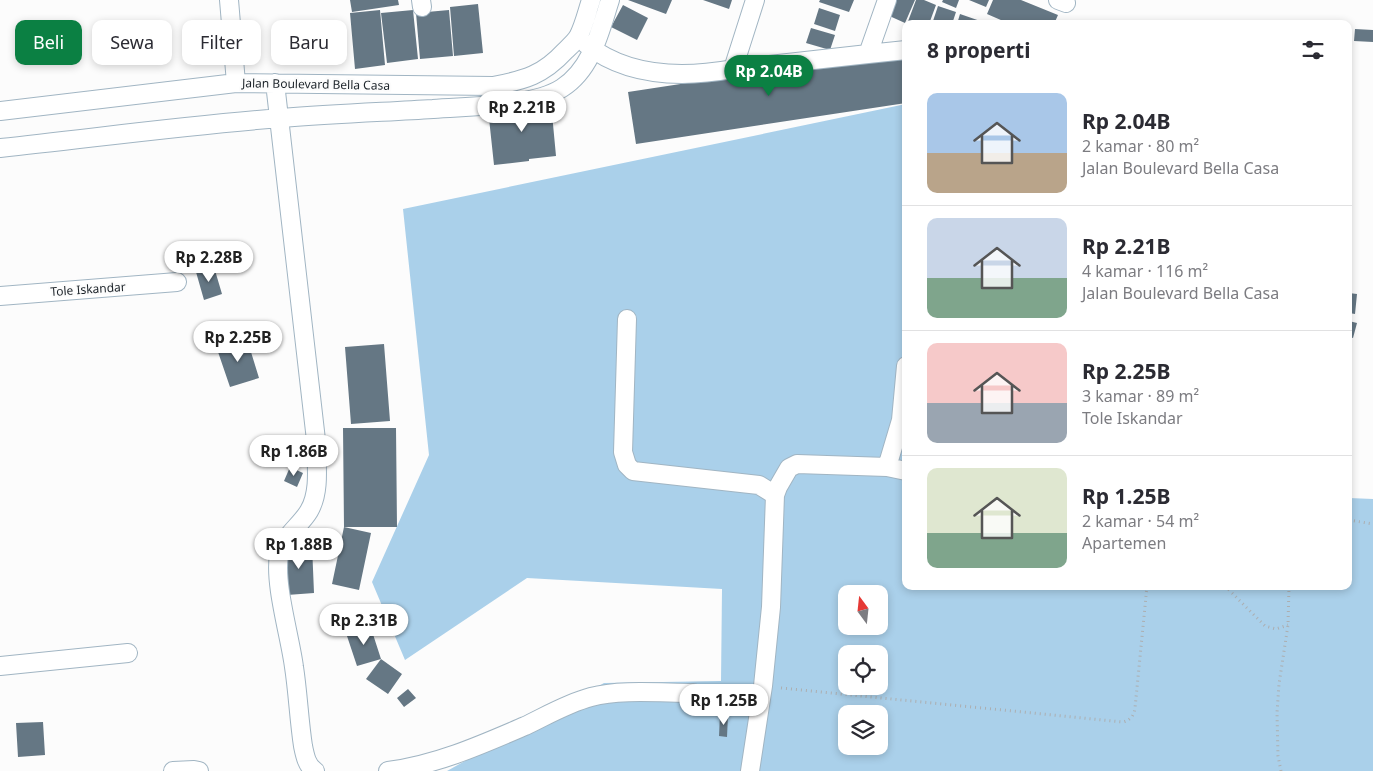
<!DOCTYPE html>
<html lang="id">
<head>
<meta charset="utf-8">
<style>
	body { margin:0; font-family:"Noto Sans",sans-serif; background:#f2f2f3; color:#2b2b33; height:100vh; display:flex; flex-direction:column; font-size:19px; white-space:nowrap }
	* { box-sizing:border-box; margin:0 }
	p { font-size:16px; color:#7c7c81 }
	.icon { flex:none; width:28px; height:28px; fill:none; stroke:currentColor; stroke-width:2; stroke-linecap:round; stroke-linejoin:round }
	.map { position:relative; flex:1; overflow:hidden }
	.side { position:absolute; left:902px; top:20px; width:450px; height:570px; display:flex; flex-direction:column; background:#fff; border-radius:10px; box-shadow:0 2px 8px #0003 }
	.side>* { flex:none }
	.banner { position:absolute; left:15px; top:20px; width:475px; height:45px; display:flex; gap:10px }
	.needle { width:32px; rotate:345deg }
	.tools { position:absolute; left:838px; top:585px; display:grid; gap:10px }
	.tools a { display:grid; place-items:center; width:50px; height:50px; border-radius:10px; background:#fff; box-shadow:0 2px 8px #0003; font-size:25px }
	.price { position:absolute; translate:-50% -42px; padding:0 11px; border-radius:18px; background:#fff; color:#222; font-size:16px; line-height:32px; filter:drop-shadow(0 1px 2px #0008) }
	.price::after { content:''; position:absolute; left:50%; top:30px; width:15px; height:11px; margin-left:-8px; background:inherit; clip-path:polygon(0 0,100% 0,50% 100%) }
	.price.on { background:#0b8043; color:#fff }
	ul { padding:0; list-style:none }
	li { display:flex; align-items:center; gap:15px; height:125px; padding:0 25px }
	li+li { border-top:1px solid #e1e1e2 }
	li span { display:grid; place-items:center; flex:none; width:140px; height:100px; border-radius:10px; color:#555 }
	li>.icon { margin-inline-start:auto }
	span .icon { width:60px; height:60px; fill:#fffc; stroke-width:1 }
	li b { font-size:21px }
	h2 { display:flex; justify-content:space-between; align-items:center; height:60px; padding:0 25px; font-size:21px }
	.chip { padding:0 18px; border-radius:10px; background:#fff; box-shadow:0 2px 8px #0003; font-size:18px; line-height:45px }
	.chip.on { background:#0b8043; color:#fff }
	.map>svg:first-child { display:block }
</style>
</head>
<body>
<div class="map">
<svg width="1373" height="771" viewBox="0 0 1373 771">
	<rect width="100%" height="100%" fill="#fcfcfc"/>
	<path fill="#aad0ea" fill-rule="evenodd" d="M906,104V586H1349V498L1373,499V771H447L604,683L721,681L722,589L527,578L405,660L372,582L429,455L403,209ZM846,594H879V626H846ZM846,654H879V686H846ZM846,714H879V746H846Z"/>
	<path fill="#657784" d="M350,0H398L399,5L352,12Z
		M628,0H672L666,14Z
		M703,0H732L729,9Z
		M820,0H854L849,12L819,2Z
		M891,0H915L905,23L885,14Z
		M916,0H924L936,5L929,24H907Z
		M943,0H959L956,8L942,2Z
		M969,0H989L986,7Z
		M993,0H1021L1058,15L1054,24H1010L987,14Z
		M478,4L483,53L454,56L450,7Z
		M623,5L648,18L637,40L611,27Z
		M938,6L956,12L952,24H932Z
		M819,8L840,15L835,31L814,24Z
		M380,10L385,65L355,69L350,13Z
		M413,10L418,59L387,63L381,13Z
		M449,10L453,56L420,59L416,13Z
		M960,14L986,23V24H957Z
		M811,28L835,35L830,50L806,43Z
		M1355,29L1373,30V42L1354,41Z
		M902,50L906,68V103L636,144L628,92Z
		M551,103L556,156L529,159V161L494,165L488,109Z
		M214,267L222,294L204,300L196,272Z
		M1349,293L1357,294L1355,314L1349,313Z
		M1349,321L1357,323L1353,338L1349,337Z
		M247,339L259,378L230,387L217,349Z
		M384,344L390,421L351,424L345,347Z
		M343,428H396L397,527H344L371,533L359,590L332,584L344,527Z
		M290,467L303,473L297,487L284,481Z
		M312,545L314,593L287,595L284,546Z
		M370,625L381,659L357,666L346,633Z
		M381,659L402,674L388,694L366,679Z
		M408,689L416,698L404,707L397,698Z
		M720,714L728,715L727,737L719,736Z
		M43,722L45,755L18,757L16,723Z"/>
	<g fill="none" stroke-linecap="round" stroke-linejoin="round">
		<g stroke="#a1b5c3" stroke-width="20">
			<path id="minor" d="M229,0L236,83
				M421,0L422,7
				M1058,0L1066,3
				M586,44C627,77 683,78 733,69L755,0
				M868,54L906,50
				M733,69L868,54L887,0
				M275,83L316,440C316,462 321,491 309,511C300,526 283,536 279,555C274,584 290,636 294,667C298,693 299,720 303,746C305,756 307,766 315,771
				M0,111L236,83L493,86C525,80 543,75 565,51C569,47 575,42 578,37C584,26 587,12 591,0
				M0,148C94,138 188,125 282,118C332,114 383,112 433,109C468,106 533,107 562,88C592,69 600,31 610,0
				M0,296L177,282
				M627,319L623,452L627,465L633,471L759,485L775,495
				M887,467L901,420L906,366
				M0,666L128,653
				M173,771L194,770L199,771
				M388,771C436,765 481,745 525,726C546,716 568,703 591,697C620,689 662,693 693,693
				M750,771L763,686L771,607L775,495L778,487L789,468L797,464L887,467L906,471"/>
		</g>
		<path stroke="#acaeb0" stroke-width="3" stroke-dasharray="1 4" stroke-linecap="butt" d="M1349,520L1373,524
			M1225,586L1265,626L1276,629L1288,625
			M781,688L1123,722C1131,720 1134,715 1135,708L1147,586
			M1281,771L1278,756L1277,713L1279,684L1288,625L1289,586"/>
		<use href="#minor" stroke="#fff" stroke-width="18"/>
	</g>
	<g text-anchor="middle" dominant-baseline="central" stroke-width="4.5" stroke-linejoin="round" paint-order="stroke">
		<g font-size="12" fill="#1b2228" stroke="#fcfcfc">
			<text transform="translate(316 84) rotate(1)">Jalan Boulevard Bella Casa</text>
			<text transform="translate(88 289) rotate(-4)">Tole Iskandar</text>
		</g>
	</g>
</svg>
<div class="tools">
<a><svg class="needle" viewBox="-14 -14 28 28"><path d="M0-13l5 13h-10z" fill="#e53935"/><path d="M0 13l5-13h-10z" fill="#7c7c81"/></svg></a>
<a><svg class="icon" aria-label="locate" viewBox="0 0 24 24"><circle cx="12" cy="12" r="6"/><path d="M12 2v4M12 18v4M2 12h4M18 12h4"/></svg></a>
<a><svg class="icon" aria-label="layers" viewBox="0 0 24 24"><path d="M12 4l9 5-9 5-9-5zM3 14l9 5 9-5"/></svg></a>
</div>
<b class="price on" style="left:769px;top:97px">Rp 2.04B</b>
<b class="price" style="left:522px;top:133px">Rp 2.21B</b>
<b class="price" style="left:209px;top:283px">Rp 2.28B</b>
<b class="price" style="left:238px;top:363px">Rp 2.25B</b>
<b class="price" style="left:294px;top:477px">Rp 1.86B</b>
<b class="price" style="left:299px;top:570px">Rp 1.88B</b>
<b class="price" style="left:364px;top:646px">Rp 2.31B</b>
<b class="price" style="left:724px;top:726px">Rp 1.25B</b>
<div class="banner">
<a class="chip on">Beli</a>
<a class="chip">Sewa</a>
<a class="chip">Filter</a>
<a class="chip">Baru</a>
</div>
<section class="side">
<h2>8 properti<svg class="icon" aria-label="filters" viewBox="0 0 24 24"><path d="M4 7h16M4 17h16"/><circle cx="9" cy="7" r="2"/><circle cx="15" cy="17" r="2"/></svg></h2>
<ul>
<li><span style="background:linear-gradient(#a9c7e8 60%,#b9a48a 0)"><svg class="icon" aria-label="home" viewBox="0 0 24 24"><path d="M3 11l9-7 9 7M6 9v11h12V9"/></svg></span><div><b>Rp 2.04B</b><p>2 kamar · 80 m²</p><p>Jalan Boulevard Bella Casa</p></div></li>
<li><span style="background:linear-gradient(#c9d6e8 60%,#7fa58c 0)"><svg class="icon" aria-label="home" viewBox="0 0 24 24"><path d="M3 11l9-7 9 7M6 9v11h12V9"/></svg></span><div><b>Rp 2.21B</b><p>4 kamar · 116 m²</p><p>Jalan Boulevard Bella Casa</p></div></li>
<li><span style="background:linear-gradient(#f6c9c9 60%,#9aa5b1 0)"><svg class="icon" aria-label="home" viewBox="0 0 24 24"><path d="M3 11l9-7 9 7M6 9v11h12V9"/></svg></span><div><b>Rp 2.25B</b><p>3 kamar · 89 m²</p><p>Tole Iskandar</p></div></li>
<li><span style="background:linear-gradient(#dfe7d0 65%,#7fa58c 0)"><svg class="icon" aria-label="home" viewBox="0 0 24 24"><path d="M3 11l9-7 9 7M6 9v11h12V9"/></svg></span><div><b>Rp 1.25B</b><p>2 kamar · 54 m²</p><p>Apartemen</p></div></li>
</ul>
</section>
</div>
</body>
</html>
